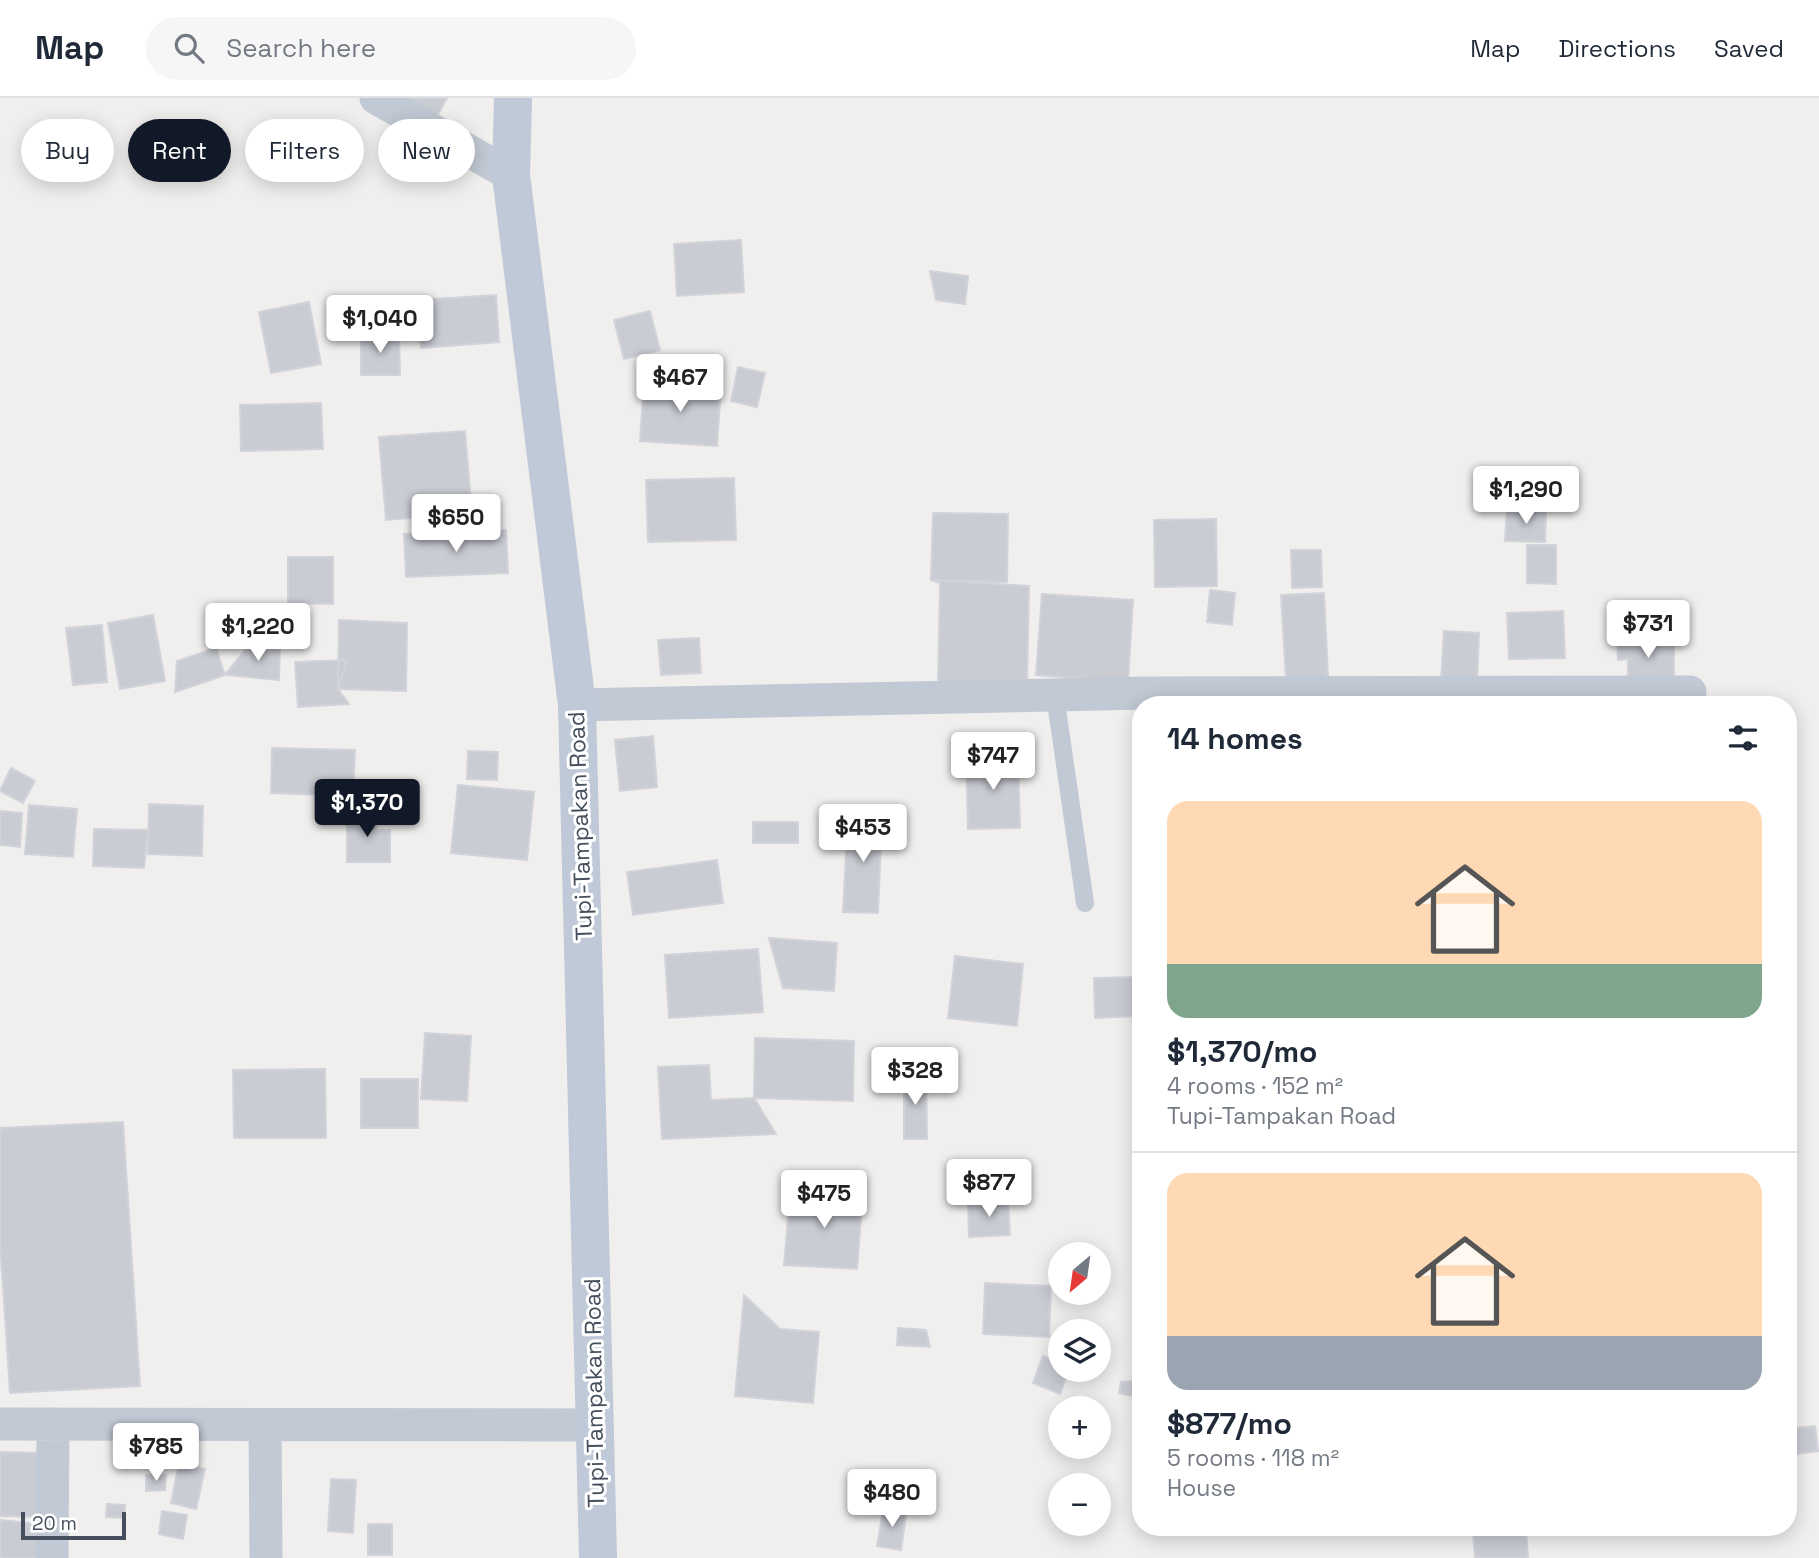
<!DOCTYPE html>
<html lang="en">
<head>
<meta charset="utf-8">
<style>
	body { margin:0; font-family:"Space Grotesk",sans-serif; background:#f6f6f7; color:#1f2937; height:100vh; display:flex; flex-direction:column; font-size:26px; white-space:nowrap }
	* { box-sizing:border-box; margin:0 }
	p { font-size:23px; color:#747a83 }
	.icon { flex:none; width:38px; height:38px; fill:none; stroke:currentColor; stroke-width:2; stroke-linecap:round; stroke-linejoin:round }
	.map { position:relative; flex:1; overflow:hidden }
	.details { position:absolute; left:1132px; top:598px; width:665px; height:840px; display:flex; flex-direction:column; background:#fff; border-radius:28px; box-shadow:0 4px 18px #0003 }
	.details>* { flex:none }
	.top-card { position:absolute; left:21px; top:21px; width:665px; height:63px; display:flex; gap:14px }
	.needle { width:46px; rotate:209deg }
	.tools { position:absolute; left:1048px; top:1144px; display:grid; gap:14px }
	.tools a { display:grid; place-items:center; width:63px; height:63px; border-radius:50%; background:#fff; box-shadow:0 4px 18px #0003; font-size:35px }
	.scale { position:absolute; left:21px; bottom:18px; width:105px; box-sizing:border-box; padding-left:7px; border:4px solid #454f5d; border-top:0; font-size:19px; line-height:24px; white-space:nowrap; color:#454f5d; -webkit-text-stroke:5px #fff; paint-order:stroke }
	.price { position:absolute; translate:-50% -60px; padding:0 16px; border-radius:7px; background:#fff; color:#222; font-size:23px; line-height:46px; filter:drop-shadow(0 2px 4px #0008) }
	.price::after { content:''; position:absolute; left:50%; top:42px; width:21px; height:16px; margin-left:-10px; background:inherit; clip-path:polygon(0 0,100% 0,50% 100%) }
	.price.selected { background:#111827; color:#fff }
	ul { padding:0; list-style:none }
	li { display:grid; align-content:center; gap:14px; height:371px; padding:0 35px }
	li+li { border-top:2px solid #e0e1e3 }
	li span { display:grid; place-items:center; height:217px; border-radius:21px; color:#555 }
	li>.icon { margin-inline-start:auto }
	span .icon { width:126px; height:126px; fill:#fffc; stroke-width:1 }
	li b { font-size:30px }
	h2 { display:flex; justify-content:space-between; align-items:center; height:84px; padding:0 35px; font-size:30px }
	.pill { padding:0 24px; border-radius:32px; background:#fff; box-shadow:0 4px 18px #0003; font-size:24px; line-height:63px }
	.pill.selected { background:#111827; color:#fff }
	header { display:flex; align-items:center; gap:42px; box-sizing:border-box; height:98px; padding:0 35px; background:#fff; border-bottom:2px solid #e0e1e3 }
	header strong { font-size:33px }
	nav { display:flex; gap:38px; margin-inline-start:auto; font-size:24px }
	.search { width:490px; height:63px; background:#f6f6f7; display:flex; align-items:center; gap:18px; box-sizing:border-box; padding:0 24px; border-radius:38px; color:#747a83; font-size:26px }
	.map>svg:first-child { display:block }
</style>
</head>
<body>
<header>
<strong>Map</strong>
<div class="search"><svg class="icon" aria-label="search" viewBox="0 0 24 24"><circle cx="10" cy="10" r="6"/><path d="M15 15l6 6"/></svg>Search here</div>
<nav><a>Map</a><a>Directions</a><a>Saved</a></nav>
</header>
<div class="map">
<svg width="1819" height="1460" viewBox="0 0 1819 1460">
	<rect width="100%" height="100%" fill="#f1eeee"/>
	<path fill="#caccd4" stroke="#d2d3da" stroke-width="2" d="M402,0H447L436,20Z
		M741,142L744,194L677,198L674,146Z
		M930,173L968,178L965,206L936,202Z
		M496,197L499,244L421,250L418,202Z
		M309,204L321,266L271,275L259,214Z
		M650,213L660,252L624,261L614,222Z
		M361,237H399L400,277H361Z
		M738,269L765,275L757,309L731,303Z
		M644,284L721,289L717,348L640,343Z
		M321,305L323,351L241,353L240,307Z
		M465,333L472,415L386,422L379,339Z
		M734,380L736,442L648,444L646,382Z
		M1507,412L1546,413L1545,444L1505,443Z
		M933,415L1008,416L1007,484L931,482Z
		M1216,421L1217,488L1155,489L1154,422Z
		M506,432L508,475L406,479L404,436Z
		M1527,447H1556V486L1527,485Z
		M1291,452H1321L1322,489L1292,490Z
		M288,459H333V506L288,505Z
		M931,482L1029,488L1027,589L938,587L940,485Z
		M1210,492L1235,495L1232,527L1207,524Z
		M1324,495L1328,579L1286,581L1281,497Z
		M1042,496L1133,502L1128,584L1036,577Z
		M1563,513L1565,560L1509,561L1507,515Z
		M153,517L165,583L120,591L108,525Z
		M339,522L407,525L406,593L338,591Z
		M102,527L107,584L73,587L66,530Z
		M1444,533L1479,535L1477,585L1441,583Z
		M1617,536H1674V591H1628V561L1618,562Z
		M699,540L701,575L661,577L658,542Z
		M249,547L280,548L279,582L225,577Z
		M216,550L225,577L175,594L177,563Z
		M347,562L338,591L349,606L298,609L295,564Z
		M653,638L657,689L620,693L615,642Z
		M272,650L355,652L353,698L271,695Z
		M468,653L498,654L497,682L467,681Z
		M1018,656L1020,730L968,731L966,657Z
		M11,670L35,683L23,705L0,693Z
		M458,687L534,694L527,762L451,755Z
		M149,706L203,708L202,758L148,756Z
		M29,707L77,711L73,759L25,756Z
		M0,713L22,715L20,749L0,747Z
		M347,714L377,715L376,732H390V764H347Z
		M848,716L882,717L878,815L843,814Z
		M753,724H798V745H753Z
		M94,731L148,732L144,770L93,768Z
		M717,762L723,805L633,817L627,774Z
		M769,840L837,845L834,893L783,890Z
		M758,851L763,914L669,920L665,857Z
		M955,858L1023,866L1017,928L948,920Z
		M1141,879V918L1095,920L1094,880Z
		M425,935L471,938L467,1003L421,1001Z
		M755,940L854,943L853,1003L754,1000Z
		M709,967L711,1002L754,1000L776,1036L662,1041L658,969Z
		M325,971L326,1040H234L233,972Z
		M904,977H926L927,1041H904Z
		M361,981H418V1030H361Z
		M123,1024L140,1288L10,1295L0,1145V1030Z
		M863,1094L857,1171L784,1167L790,1097Z
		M1008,1104L1010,1137L969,1139L968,1105Z
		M985,1185L1051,1188L1049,1239L983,1236Z
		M744,1197L780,1231L819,1234L813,1305L735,1298Z
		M898,1230L926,1232L930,1249L897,1247Z
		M1043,1258L1060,1265V1272H1069L1060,1296L1033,1285Z
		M1141,1282V1300L1119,1295L1121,1284Z
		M1815,1328L1818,1353L1788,1357V1331Z
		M0,1354L44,1355L42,1419L0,1418Z
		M179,1365L205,1371L196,1411L171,1405Z
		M146,1377H166L165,1392L146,1393Z
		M331,1381L356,1382L353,1435L328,1433Z
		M107,1406L125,1407L124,1420L106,1419Z
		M907,1410L901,1452L877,1448L883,1413Z
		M162,1413L187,1417L183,1441L159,1436Z
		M0,1422L41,1426L38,1460H0Z
		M368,1426H392V1457H368Z
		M1526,1432L1528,1460H1475L1473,1434Z"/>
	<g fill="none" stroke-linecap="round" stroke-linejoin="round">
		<path stroke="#c1c9d4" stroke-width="18" d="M1055,597L1085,805"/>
		<path stroke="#c1c9d4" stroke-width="33" d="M376,0L511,77
			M577,607L1149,595L1690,594
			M0,1326L595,1327
			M265,1327L266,1460
			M52,1460L53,1326"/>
		<path stroke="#bfc9d8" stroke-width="38" d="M513,0L511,77L577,607L598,1460"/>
	</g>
	<g text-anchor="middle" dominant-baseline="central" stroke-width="6" stroke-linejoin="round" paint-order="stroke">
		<g font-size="23" fill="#454f5d" stroke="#fff">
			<text transform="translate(580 728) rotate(-92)">Tupi-Tampakan Road</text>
			<text transform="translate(594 1295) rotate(-91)">Tupi-Tampakan Road</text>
		</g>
	</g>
</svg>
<div class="tools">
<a><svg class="needle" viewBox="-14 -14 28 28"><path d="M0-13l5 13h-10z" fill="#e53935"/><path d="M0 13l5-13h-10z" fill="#747a83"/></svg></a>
<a><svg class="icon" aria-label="layers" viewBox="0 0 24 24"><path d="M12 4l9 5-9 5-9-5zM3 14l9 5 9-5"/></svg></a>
<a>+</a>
<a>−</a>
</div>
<div class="scale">20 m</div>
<b class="price" style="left:380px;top:257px">$1,040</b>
<b class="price" style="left:680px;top:316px">$467</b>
<b class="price" style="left:1526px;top:428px">$1,290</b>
<b class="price" style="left:456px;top:456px">$650</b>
<b class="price" style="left:1648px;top:562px">$731</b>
<b class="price" style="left:258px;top:565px">$1,220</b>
<b class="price" style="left:993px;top:694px">$747</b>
<b class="price selected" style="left:367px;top:741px">$1,370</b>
<b class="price" style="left:863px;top:766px">$453</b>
<b class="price" style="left:915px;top:1009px">$328</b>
<b class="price" style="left:989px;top:1121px">$877</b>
<b class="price" style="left:824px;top:1132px">$475</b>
<b class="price" style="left:156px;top:1385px">$785</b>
<b class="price" style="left:892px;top:1431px">$480</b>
<div class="top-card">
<a class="pill">Buy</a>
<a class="pill selected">Rent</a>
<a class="pill">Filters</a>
<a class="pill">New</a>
</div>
<section class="details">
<h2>14 homes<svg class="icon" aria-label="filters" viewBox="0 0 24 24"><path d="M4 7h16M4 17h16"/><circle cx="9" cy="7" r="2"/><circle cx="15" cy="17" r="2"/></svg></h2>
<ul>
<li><span style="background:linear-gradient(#ffd9b3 75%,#7fa58c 0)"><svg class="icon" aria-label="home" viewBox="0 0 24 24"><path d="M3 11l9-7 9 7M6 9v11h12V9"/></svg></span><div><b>$1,370/mo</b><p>4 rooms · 152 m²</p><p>Tupi-Tampakan Road</p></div></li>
<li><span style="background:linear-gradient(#ffd9b3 75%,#9aa5b1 0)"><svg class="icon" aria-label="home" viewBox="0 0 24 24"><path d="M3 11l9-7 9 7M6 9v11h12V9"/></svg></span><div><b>$877/mo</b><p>5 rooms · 118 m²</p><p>House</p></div></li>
</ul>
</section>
</div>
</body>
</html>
